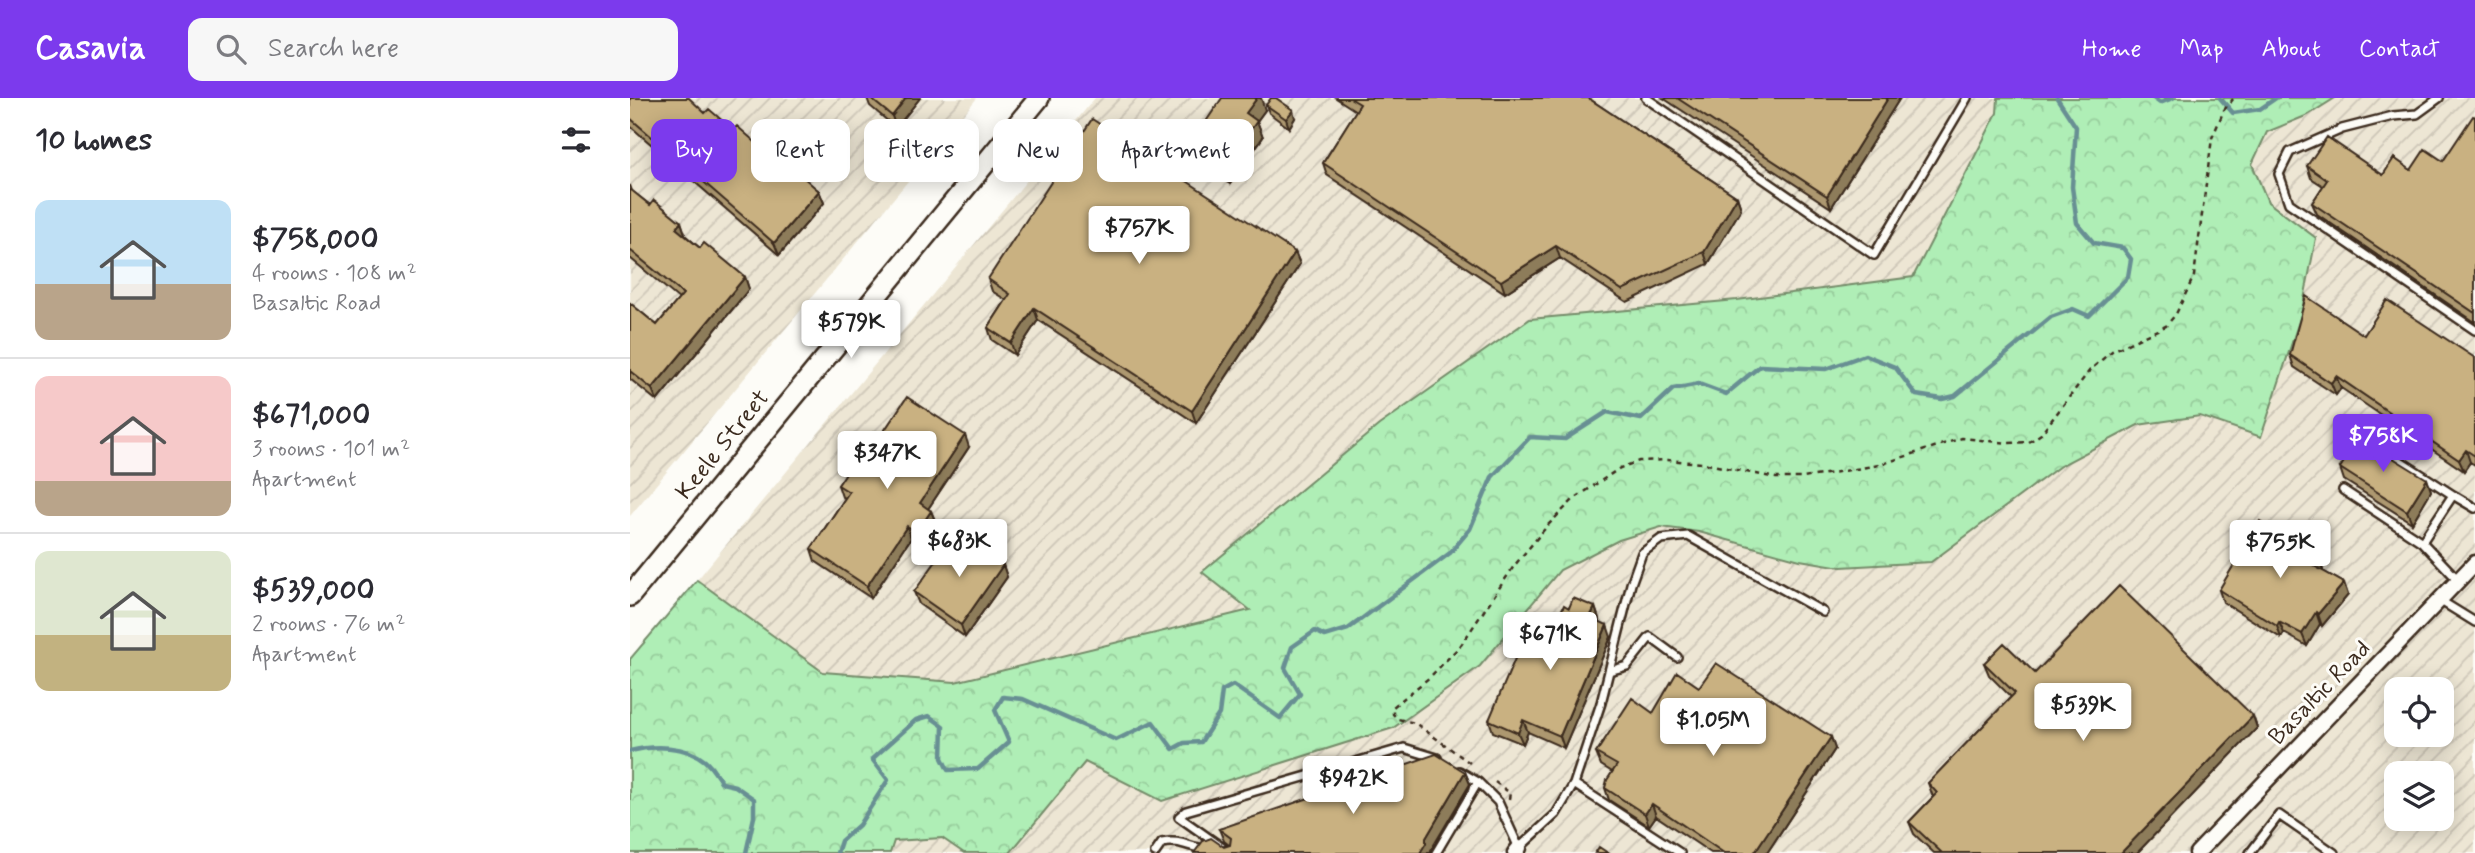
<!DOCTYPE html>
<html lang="en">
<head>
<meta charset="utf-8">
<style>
	body { margin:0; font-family:Mynerve,sans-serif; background:#f7f7f7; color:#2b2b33; height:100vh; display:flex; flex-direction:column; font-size:26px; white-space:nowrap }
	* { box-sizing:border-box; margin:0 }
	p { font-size:23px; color:#7c7c81 }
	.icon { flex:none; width:38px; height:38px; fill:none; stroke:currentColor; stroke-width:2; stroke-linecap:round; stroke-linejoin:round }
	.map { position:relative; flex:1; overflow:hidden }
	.drawer { display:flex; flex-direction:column; background:#fff; width:630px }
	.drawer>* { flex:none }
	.banner { position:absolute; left:21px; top:21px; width:665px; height:63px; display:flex; gap:14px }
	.controls { position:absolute; left:1754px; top:579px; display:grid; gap:14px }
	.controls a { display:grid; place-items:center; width:70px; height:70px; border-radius:14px; background:#fff; box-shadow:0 4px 18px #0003; font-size:35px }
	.price { position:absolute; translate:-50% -60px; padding:0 16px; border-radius:7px; background:#fff; color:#222; font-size:23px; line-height:46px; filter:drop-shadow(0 2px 4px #0008) }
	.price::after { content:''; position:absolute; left:50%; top:42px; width:21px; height:16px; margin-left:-10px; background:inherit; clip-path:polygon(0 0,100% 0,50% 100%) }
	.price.active { background:#7c3aed; color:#fff }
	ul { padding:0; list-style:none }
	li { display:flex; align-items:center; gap:21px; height:175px; padding:0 35px }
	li+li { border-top:2px solid #e1e1e2 }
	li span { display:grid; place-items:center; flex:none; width:196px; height:140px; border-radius:14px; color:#555 }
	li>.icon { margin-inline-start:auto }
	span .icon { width:84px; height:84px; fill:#fffc; stroke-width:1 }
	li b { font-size:30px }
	h2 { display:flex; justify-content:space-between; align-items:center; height:84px; padding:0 35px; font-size:30px }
	.pill { padding:0 24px; border-radius:14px; background:#fff; box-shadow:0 4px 18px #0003; font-size:24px; line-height:63px }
	.pill.active { background:#7c3aed; color:#fff }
	header { display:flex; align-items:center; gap:42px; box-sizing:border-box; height:98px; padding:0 35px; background:#7c3aed; color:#fff }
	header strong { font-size:33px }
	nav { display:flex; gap:38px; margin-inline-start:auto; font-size:24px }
	.search { width:490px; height:63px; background:#f7f7f7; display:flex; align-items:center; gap:18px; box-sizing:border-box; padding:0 24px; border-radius:14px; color:#7c7c81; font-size:26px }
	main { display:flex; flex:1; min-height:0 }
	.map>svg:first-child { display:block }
</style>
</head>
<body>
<header>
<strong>Casavia</strong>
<div class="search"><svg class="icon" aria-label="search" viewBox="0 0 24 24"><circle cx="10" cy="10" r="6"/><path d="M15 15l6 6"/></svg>Search here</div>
<nav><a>Home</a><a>Map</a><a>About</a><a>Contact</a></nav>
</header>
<main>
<section class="drawer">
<h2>10 homes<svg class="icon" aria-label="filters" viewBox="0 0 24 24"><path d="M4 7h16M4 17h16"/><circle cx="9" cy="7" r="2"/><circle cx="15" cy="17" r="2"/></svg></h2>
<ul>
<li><span style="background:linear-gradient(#bfe0f5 60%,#b9a48a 0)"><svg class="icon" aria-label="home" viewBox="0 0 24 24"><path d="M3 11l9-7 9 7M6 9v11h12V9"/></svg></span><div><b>$758,000</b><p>4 rooms · 108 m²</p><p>Basaltic Road</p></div></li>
<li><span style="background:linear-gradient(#f6c9c9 75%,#b9a48a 0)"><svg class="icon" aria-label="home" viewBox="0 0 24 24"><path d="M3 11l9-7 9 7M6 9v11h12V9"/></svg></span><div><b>$671,000</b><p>3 rooms · 101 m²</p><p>Apartment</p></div></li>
<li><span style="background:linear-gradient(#dfe7d0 60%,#c2b280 0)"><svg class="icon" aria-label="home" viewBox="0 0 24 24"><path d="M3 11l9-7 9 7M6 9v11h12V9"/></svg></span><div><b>$539,000</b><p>2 rooms · 76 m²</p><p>Apartment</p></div></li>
</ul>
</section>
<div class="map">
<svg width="1845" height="755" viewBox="0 0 1845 755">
	<defs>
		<pattern id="industrial-furrows" width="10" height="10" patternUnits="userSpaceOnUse" patternTransform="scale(1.75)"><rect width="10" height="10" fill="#ede6d4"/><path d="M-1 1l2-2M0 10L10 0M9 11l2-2" fill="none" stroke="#ccc5b6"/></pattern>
		<pattern id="forest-crowns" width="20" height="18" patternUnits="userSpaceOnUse" patternTransform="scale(1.75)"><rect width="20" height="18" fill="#afeeb6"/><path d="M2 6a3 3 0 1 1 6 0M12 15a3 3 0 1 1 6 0" fill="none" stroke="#97cc9c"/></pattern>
	</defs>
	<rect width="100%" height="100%" fill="#fdfcf7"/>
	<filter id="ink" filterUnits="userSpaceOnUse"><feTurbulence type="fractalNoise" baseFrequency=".0143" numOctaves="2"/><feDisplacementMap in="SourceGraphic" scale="14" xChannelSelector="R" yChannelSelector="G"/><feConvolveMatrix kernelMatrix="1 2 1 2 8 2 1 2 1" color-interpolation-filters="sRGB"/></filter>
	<g filter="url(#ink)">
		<path fill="url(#industrial-furrows)" fill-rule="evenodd" d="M0,0H347L0,418Z
			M465,0H1368L1367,15L1283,179L1107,202L900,221L749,327L572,474L621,512L325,584L193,574L67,482Z
			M1705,0H1845V755H380L455,664L532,703L850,568L930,472L989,442L1031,429L1301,464L1430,368L1508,327L1570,318L1631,339L1686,140L1638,104L1622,66L1637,34L1678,17ZM1766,592H1811V637H1766ZM1766,676H1811V721H1766Z
			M312,740L334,755H260L264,743Z"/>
		<path fill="url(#forest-crowns)" stroke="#758c6a" stroke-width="2" d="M1368,0H1705L1678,17L1637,34L1622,66L1638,104L1686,140L1671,217L1631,339L1570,318L1508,327L1430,368L1301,464L1211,469L1170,462L1069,434L1031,429L989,442L930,472L850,568L763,630L532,703L455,664L380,755H334L312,740L264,743L260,755H0V561L67,482L193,574L325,584L620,512L572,474L749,327L900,221L1107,202L1283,179L1367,15Z"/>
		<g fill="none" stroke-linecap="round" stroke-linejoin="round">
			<path stroke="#678f93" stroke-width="4.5" d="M1523,0L1530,5L1543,0
				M1590,0L1603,15L1630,11L1646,0
				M0,653C23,647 56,647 75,663C82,669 87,678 92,685L105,688L124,701V719L116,755
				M207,755L211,743L229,727L258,682L242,661L286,622L299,618L313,628L312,660L318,672L348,671L379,644L365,612L373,599L393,601L486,642L523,624L543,651L554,645L571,644L589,616L592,593L603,587L650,620L670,596L655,570L662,549L685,533L695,538L718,531L820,455L840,431L862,379L900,339L935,341L977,314L1011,321L1043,291L1069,286L1096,296L1130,268L1196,271L1235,257L1265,269L1286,297L1312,301L1325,298L1421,219L1443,211L1459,218L1498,179L1501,161L1493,150L1464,145L1447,125L1442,89L1446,29L1427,0"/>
			<g stroke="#3b2a1e" stroke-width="12">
				<path id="service" d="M1016,0L1244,157L1337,0
					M1809,0L1787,16L1763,18L1712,31L1660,54L1649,76L1659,105L1845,232
					M1721,331L1823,397
					M1713,392L1792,444
					M1829,483L1792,444L1823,397L1845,410
					M1811,503L1845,524
					M979,573L997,568L1020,539L1047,559
					M848,684L868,704L889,750L926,716L944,686L1050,755
					M944,686L971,605L1001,486L1012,455L1031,441L1058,438L1193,514
					M525,755L532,745C552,741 558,750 577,751
					M600,755L549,719L556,713L774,650L807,660
					M806,755L848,684L829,673
					M1620,755L1649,717L1704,755"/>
			</g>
			<g stroke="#3b2a1e" stroke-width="19">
				<path id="minor" d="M885,755L889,750
					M1567,755L1845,465"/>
			</g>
			<g stroke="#3b2a1e" stroke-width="24">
				<path id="secondary" d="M0,498L409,0"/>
			</g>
			<path stroke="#3b2a1e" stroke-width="2.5" stroke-dasharray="5 5" stroke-linecap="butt" d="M840,665L785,625L768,621L763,616V609L800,579L831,547L884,468L918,427L944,401L990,370L1009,363L1037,362L1072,365L1146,380H1173L1249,367L1332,340L1378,345L1399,344L1411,336L1460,272L1482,253L1536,228L1546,216L1564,178L1582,40L1594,12L1604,0
				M865,684L880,695L879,701"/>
			<use href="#service" stroke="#fdfcf7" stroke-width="7"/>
			<use href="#minor" stroke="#fdfcf7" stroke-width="14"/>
			<use href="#secondary" stroke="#fdfcf7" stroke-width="19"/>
		</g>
		<path fill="#ad986f" stroke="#3b2a1e" stroke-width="2" d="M0,0L75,15L133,51L189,93L194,105L149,157L0,28Z
			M237,0H290L266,30L240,8Z
			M706,0H958L1107,99L1111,111L1078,166L997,204L930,160L875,195L697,77L693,65L726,13Z
			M1033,0H1270L1201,110Z
			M636,7L665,20L659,30L639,15Z
			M635,12L627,23L633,39L600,86L565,62L560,47Z
			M1845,19V224L1687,116L1682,105L1693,88L1681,80L1677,68L1753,77L1781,72L1813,63Z
			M0,87L2,93L20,107L51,124L55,136V137L70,150L115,179L119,191L27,303L0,281V205L27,227L49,201L0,160Z
			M665,154L670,166L566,325L408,222L385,257L362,242L358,230L376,202L362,193L358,181Z
			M1734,237L1845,260V367L1840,364L1834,373L1711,290L1706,297L1664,269L1660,257Z
			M248,342L339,349L298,411L301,413L306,425L291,446L281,440L241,500L185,463L181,451L215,400L212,399L208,387Z
			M1710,370L1797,381L1801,393L1782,425L1714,382Z
			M373,467L377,479L335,539L289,506L284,494Z
			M1693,472V473L1714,485L1718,497L1692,528L1690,526L1677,548L1654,535L1651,540L1593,504L1589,492Z
			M965,509L969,521L968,523L981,539L934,650L898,634L893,646L863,634L859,622L919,541L939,510Z
			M1354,565L1623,618L1627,630L1507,755H1304L1284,736L1279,724L1303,699L1298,685L1381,599L1359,577Z
			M1069,589L1201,639L1205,651L1137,755H1081L1026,718L1019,728L979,702L975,690L982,674L971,667L966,655L1023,615Z
			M835,674L840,686L801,752V755H564L599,747L594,743L589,731Z"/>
		<path fill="#8d7c5a" stroke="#3b2a1e" stroke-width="2" d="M276,0H290L266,30L262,18Z
			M627,0H631L635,12L627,23L633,39L600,86L594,71L616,15Z
			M1258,0H1270L1201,110L1197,98Z
			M663,12L665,20L659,30L656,21Z
			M189,93L194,105L149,157L144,145Z
			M1107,99L1111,111L1078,166L1074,154Z
			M51,124L55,136L50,142L46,130Z
			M926,148L930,160L875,195L871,183Z
			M665,154L670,166L566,325L562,313Z
			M115,179L119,191L27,303L22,291Z
			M404,210L408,222L385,257L381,245Z
			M1706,278L1711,290L1706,297L1701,285Z
			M335,337L339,349L294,417L290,405Z
			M1836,352L1840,364L1834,373L1829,362Z
			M1797,381L1801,393L1782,425L1777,413Z
			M301,413L306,425L291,446L287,434Z
			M277,428L281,440L241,500L237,488Z
			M1689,460L1693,472L1689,480L1684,468Z
			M373,467L377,479L335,539L331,527Z
			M1714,485L1718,497L1692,528L1688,516Z
			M965,509L969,521L965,531L960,519Z
			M1686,514L1690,526L1677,548L1672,536Z
			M1649,524L1654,535L1651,540L1647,528Z
			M977,527L981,539L934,650L930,638Z
			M1623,618L1627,630L1507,755H1491Z
			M893,622L898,634L893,646L888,635Z
			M1201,639L1205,651L1137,755H1124Z
			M835,674L840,686L801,752V755H790L796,740Z
			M1022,706L1026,718L1019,728L1015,716Z"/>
		<path fill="#c9b181" stroke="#3b2a1e" stroke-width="2" d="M0,0H59L75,15L79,11L103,32L107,28L133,51L137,47L189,93L144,145L0,20Z
			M240,0H276L262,18Z
			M592,0H627L616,15L627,23L594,71L560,47Z
			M641,0H646L663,12L656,21L636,7Z
			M720,0H958L1107,99L1074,154L992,192L926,148L871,183L693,65L730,6Z
			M1047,0H1258L1197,98Z
			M1843,18L1845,19V215L1682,105L1697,82L1677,68L1697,39L1753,77L1764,60L1781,72L1795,51L1813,63Z
			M462,21L665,154L562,313L404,210L381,245L358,230L380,196L358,181Z
			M0,91L20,107L24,102L51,124L46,130L70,150L74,145L115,179L22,291L0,273V205L27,227L53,196L0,152Z
			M1676,198L1734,237L1757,202L1845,260V358L1836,352L1829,362L1706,278L1701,285L1660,257Z
			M277,299L335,337L290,405L301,413L287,434L277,428L237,488L181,451L219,394L208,387L241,337L248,342Z
			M1729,339L1797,381L1777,413L1710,370Z
			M1630,423L1689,460L1684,468L1714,485L1688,516L1686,514L1672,536L1649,524L1647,528L1589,492Z
			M327,434L373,467L331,527L284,494Z
			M1489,488L1623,618L1491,755H1312L1279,724L1307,695L1298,685L1385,595L1354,565L1374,545L1405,575Z
			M943,500L965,509L960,519L977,527L930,638L893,622L888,635L859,622L897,532L919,541L934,507L939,510Z
			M1086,565L1201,639L1124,755H1094L1022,706L1015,716L975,690L977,682L987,667L966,655L1002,600L1023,615L1047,574L1069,589Z
			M806,656L835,674L796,740V745L790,755H564L573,743L581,740L594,749L600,747L601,740L589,731Z
			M969,749L978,755H965Z"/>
	</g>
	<g text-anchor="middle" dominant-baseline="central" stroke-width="6" stroke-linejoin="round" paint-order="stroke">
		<g font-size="24" fill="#3b2a1e" stroke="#fdfcf7">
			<text transform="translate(93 347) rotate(-51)">Keele Street</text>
			<text transform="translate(1690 595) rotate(-46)">Basaltic Road</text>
		</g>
	</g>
</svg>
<div class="controls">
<a><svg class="icon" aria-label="locate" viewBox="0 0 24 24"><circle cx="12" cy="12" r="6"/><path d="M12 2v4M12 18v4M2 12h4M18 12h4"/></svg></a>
<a><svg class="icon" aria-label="layers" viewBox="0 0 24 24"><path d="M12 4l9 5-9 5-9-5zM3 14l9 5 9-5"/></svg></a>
</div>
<b class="price" style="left:509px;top:168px">$757K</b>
<b class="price" style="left:221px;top:262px">$579K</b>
<b class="price active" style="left:1753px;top:376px">$758K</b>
<b class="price" style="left:257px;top:393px">$347K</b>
<b class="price" style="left:329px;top:481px">$683K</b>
<b class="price" style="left:1650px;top:482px">$755K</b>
<b class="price" style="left:920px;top:574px">$671K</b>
<b class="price" style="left:1453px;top:645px">$539K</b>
<b class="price" style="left:1083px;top:660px">$1.05M</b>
<b class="price" style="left:723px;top:718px">$942K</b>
<div class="banner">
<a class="pill active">Buy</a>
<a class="pill">Rent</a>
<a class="pill">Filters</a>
<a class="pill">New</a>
<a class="pill">Apartment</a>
</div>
</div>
</main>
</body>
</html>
